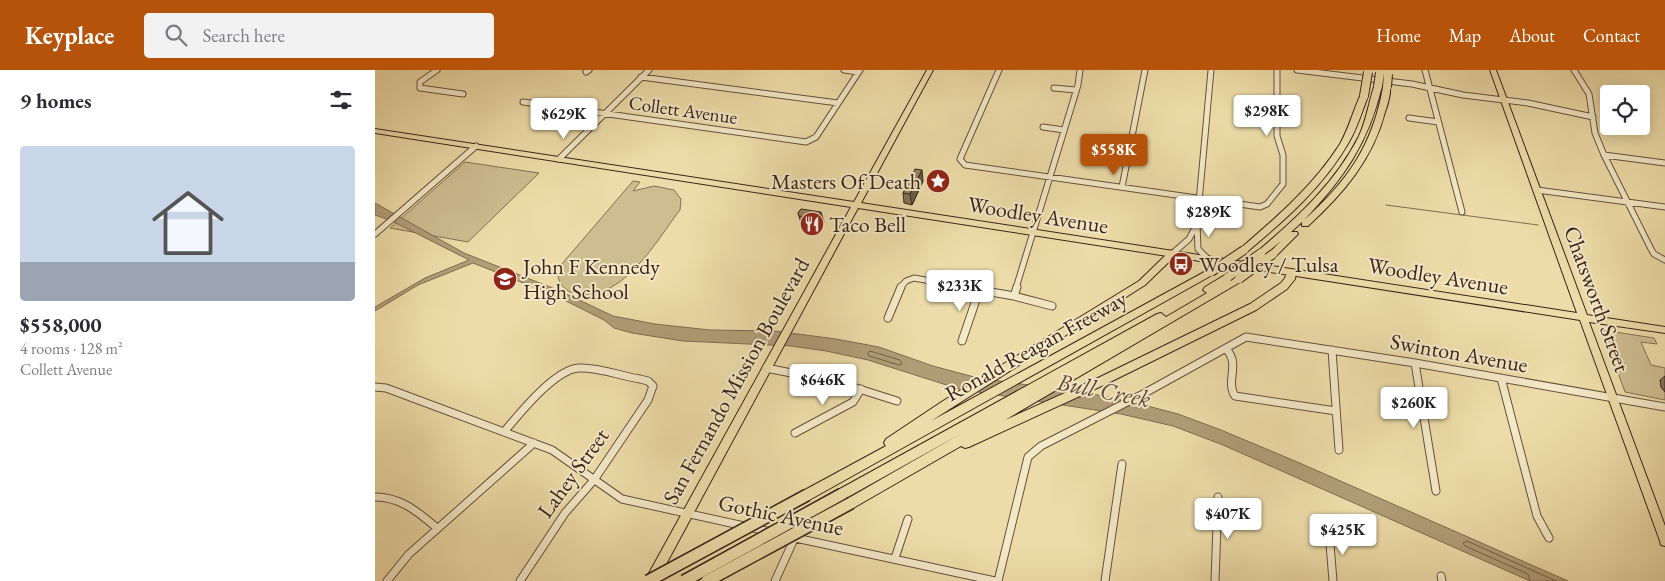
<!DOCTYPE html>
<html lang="en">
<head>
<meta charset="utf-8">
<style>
	body { margin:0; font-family:"EB Garamond",serif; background:#f2f2f3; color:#2b2b33; height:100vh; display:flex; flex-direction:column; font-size:19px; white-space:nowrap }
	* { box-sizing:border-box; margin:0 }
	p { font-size:16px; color:#7c7c81 }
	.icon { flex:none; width:28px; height:28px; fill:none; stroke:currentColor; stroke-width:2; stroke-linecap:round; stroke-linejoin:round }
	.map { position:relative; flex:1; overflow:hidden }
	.details { display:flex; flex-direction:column; background:#fff; width:375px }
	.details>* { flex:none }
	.tools { position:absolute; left:1225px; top:15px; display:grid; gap:10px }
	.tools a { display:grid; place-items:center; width:50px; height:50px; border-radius:5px; background:#fff; box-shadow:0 2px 12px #0003; font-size:25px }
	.price { position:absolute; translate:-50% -42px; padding:0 11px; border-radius:5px; background:#fff; color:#222; font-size:16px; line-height:32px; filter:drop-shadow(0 1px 2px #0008) }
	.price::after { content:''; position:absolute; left:50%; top:30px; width:15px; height:11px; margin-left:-8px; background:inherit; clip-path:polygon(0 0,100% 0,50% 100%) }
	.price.selected { background:#b45309; color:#fff }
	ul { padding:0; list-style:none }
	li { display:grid; align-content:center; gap:10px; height:265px; padding:0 20px }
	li+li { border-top:1px solid #e1e1e2 }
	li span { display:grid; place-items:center; height:155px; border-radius:5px; color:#555 }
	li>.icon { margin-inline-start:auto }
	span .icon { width:90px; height:90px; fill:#fffc; stroke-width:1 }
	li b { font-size:21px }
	h2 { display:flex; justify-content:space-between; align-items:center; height:60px; padding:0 20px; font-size:21px }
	header { display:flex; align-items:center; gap:30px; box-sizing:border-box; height:70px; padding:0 25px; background:#b45309; color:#fff }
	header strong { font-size:24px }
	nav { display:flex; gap:28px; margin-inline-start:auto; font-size:18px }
	.search { width:350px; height:45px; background:#f2f2f3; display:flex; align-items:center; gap:12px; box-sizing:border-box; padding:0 18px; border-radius:5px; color:#7c7c81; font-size:19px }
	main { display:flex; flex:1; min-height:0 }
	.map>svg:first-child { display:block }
</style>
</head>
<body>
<header>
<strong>Keyplace</strong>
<div class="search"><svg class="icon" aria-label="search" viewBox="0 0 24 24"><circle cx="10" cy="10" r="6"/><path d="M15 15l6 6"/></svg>Search here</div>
<nav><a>Home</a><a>Map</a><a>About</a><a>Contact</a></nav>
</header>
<main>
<section class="details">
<h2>9 homes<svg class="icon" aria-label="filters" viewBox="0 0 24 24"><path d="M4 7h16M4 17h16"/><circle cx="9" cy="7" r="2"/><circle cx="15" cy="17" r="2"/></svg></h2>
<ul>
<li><span style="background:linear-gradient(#c9d6e8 75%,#9aa5b1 0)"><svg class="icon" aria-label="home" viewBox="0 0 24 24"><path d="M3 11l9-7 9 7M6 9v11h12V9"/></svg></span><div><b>$558,000</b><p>4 rooms · 128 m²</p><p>Collett Avenue</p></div></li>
</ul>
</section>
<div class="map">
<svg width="1290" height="511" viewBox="0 0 1290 511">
	<rect width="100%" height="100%" fill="#eddca9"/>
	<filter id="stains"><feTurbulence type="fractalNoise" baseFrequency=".004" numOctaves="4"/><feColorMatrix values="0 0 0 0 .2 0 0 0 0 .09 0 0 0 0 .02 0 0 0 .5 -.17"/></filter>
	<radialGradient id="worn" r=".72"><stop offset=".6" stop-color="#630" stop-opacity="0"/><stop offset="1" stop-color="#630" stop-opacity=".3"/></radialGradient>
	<path fill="#cebd91" stroke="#847056" d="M90,92L164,103L93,172L15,158Z
		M258,111L265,112L258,121L279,116L299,120L306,129L305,140C281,171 250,229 204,224C193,223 185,217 183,206L186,195Z
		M1227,260L1279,268L1282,274L1266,272L1276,295L1290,298V311L1286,317L1290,322V330L1250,322Z"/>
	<path fill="#b09d78" stroke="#806c52" d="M0,133L89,183L185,221L238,246L280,254L335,260L400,261L461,269L504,277L558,296L603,308L718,324L765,334L803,344L846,360L920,391L1193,511H1155L848,375L798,356L746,344L584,319L493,290L451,281L416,276L308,271L257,263L239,258L229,250L181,226L98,193L43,215L0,241V237L50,208L94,190L17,151L0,145Z"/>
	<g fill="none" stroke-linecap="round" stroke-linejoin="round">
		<path stroke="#746049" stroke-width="1" d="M495,281L525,290L527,294L524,295L494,286L493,283Z
			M1155,511L1153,504L1090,476L1088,473L1092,471L1181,511"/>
		<path stroke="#806c52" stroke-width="1" d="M1011,135L1163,155"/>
		<g stroke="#66513e" stroke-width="7">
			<path id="minor-far1" d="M62,0L45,12V18L88,24
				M469,0L483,2
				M624,0L585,89L590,95L885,137L892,134L908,114V85L902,66V0
				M922,0L1037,14L1088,25L1153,33L1218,47
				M1050,0L1087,142
				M1199,0L1214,24L1220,63L1229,85L1276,179L1279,184L1290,190
				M211,2L214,0
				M266,7L463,33
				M679,18L701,20
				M148,32L431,72L441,67L485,0
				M1034,48L1063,52
				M668,57L689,60
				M1229,85L1290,93
				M184,89L274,0
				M747,117L770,0
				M1162,120L1290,137
				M822,154L823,179L833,189
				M0,164L101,76
				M798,183L814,169L822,154L836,0
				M525,218L531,211L539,208L594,218
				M641,218L703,15L705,0"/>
		</g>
		<g stroke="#66513e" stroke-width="9">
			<path id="minor" d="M587,217L639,226L677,236
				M639,226L642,217
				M513,248L526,217
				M587,271L604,221
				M851,279C866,294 850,311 860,326L961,341
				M957,280L964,380
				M1040,293L1061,421
				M391,298L462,312L522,331
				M1126,308L1162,446L1174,468
				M0,317L11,318L177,380L247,429L396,462
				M129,362C144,344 180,299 204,298C224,297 245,306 265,309L273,311L278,316L273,330L219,410L190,443L145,511
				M420,363L478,332L486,319
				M0,427C26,427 43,442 62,458
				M954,462L958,511
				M416,467L620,511
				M520,488L533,449
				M1066,506L1067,511
				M12,511L34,484L159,373
				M400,511L420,467
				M623,511L653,387L666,376L768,324L871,267L1040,293L1290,337
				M730,511L747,394
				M840,511L843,427"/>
		</g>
		<g stroke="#39231a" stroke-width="2">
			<path id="major" d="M552,0H558L486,133L1202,243L1115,0H1121L1212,245L1290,257V263L1214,252L1290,456V476L1286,475L1285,471L1205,250L483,138L282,511H272L273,505L476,137L0,63V59L479,132Z"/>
		</g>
		<g stroke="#39231a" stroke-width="2">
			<path id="highway" d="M1000,14L1007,16C993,74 969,108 929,150C972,112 998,75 1008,17L1015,15C1016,23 1013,34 1010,42C998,89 968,124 933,156H927V152L916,162H922L923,164L901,186L898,187L893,184L906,171L889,185H883L881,183L883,181C922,148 961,112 984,66C992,49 994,30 1000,14Z
				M986,24H992L993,26C987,42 982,58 974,72C949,116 910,150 872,182H866L864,180L866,178C902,147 939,115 965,74C974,58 978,41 986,24Z
				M798,180L801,181L803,183L801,185L770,215L556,351L833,200L836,199L841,202L839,204L436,429L432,431L428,429L426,425L428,421L511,376L509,373L511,369L568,331L764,211L795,181Z
				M916,199L921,202L920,209L912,219L881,240L731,314L594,377L590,378L586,376L480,437L476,439L472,437L470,433L472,429L587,363L471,428L467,430L463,428L461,424L463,420L782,244L786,243L791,247L832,223L828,220L830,217L850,205H856L857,209L864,206L869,209L867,211L630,350L723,308L875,234L906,213L910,208L913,200Z"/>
		</g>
		<use href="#minor-far1" stroke="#f3e8c7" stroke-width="5"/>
		<use href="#minor" stroke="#f3e8c7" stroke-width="7"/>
		<use href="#major" fill="#eddca9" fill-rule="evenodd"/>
		<use href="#highway" fill="#eddca9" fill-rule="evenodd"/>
		<g stroke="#39231a" stroke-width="10" stroke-linecap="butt">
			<path id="highway-bridge-far1" d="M1003,16L1005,3
				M1012,17L1013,4
				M989,26L993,2
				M836,202L869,180
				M853,207L886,183
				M864,209L898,184"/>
		</g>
		<g stroke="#39231a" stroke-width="14" stroke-linecap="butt">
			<path id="highway-bridge" d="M273,511L432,425
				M309,511L467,424
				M332,511L476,433"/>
		</g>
		<use href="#highway-bridge-far1" stroke="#eddca9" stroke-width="8"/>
		<use href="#highway-bridge" stroke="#eddca9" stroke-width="11"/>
	</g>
	<path fill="#827156" stroke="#39231a" d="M548,111L537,135L529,133L528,123Z
		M426,139L449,152L444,158L427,156L423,143Z
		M1290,306V322L1286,317L1285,310Z"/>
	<path fill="#6a5c46" stroke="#39231a" d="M547,100L548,111L537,135L535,124Z
		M446,142L449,152L444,158L441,148Z"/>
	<path fill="#978364" stroke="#39231a" d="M540,99L547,100L535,124L528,123Z
		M426,139L446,142L441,148L424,146L423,143Z"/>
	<defs>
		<g id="sight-disc" transform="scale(1.25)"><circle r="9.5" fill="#8f2418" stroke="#f3e8c7"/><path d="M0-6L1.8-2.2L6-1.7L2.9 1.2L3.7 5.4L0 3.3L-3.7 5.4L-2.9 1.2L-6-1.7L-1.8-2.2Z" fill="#fff"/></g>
		<g id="restaurant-disc" transform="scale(1.25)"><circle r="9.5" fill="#8f2418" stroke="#f3e8c7"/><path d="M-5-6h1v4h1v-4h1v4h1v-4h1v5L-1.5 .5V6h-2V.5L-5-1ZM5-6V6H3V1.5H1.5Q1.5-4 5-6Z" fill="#fff"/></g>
		<g id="bus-disc" transform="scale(1.25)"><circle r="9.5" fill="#8f2418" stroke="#f3e8c7"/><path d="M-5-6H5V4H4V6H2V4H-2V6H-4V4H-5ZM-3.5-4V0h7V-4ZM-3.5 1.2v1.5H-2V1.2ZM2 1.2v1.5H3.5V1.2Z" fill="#fff"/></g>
		<g id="school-disc" transform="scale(1.25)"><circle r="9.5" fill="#8f2418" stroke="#f3e8c7"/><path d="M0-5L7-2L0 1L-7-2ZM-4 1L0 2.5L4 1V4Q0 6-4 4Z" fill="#fff"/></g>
	</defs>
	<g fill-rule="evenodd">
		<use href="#sight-disc" x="563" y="111"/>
		<use href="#restaurant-disc" x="437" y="154"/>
		<use href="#bus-disc" x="806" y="194"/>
		<use href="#school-disc" x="130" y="209"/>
	</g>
	<g text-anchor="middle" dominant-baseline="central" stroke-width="4" stroke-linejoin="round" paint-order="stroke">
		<g font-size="19" fill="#39231a" stroke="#f3e8c7">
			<text transform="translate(308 40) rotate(8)">Collett Avenue</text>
		</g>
		<g font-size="22" fill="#39231a" stroke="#f3e8c7" text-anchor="start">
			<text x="546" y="111" text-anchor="end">Masters Of Death</text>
			<text x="454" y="154">Taco Bell</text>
			<text x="824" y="194">Woodley / Tulsa</text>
			<text x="148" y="196">John F Kennedy<tspan x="148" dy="25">High School</tspan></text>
		</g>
		<g font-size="22" fill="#39231a" stroke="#f3e8c7">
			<text transform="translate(663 145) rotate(9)">Woodley Avenue</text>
			<text transform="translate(1063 206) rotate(9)">Woodley Avenue</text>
			<text transform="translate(1222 229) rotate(70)">Chatsworth Street</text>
			<text transform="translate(661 276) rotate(-29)">Ronald Reagan Freeway</text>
			<text transform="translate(1084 283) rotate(10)">Swinton Avenue</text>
			<text transform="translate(361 311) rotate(-61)">San Fernando Mission Boulevard</text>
			<text transform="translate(198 403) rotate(-54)">Lahey Street</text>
			<text transform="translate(406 445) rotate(12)">Gothic Avenue</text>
		</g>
		<g font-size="24" font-style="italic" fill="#5d4836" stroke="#f3e8c7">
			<text transform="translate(729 320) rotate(11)">Bull Creek</text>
		</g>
	</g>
	<rect width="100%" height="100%" filter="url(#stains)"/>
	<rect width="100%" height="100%" fill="url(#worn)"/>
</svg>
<div class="tools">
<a><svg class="icon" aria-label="locate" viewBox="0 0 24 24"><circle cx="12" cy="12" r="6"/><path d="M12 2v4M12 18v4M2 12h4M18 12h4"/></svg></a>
</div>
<b class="price" style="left:892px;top:67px">$298K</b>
<b class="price" style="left:189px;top:70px">$629K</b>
<b class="price selected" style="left:739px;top:106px">$558K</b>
<b class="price" style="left:834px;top:168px">$289K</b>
<b class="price" style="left:585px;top:242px">$233K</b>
<b class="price" style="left:448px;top:336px">$646K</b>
<b class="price" style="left:1039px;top:359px">$260K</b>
<b class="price" style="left:853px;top:470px">$407K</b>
<b class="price" style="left:968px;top:486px">$425K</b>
</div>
</main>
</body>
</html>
